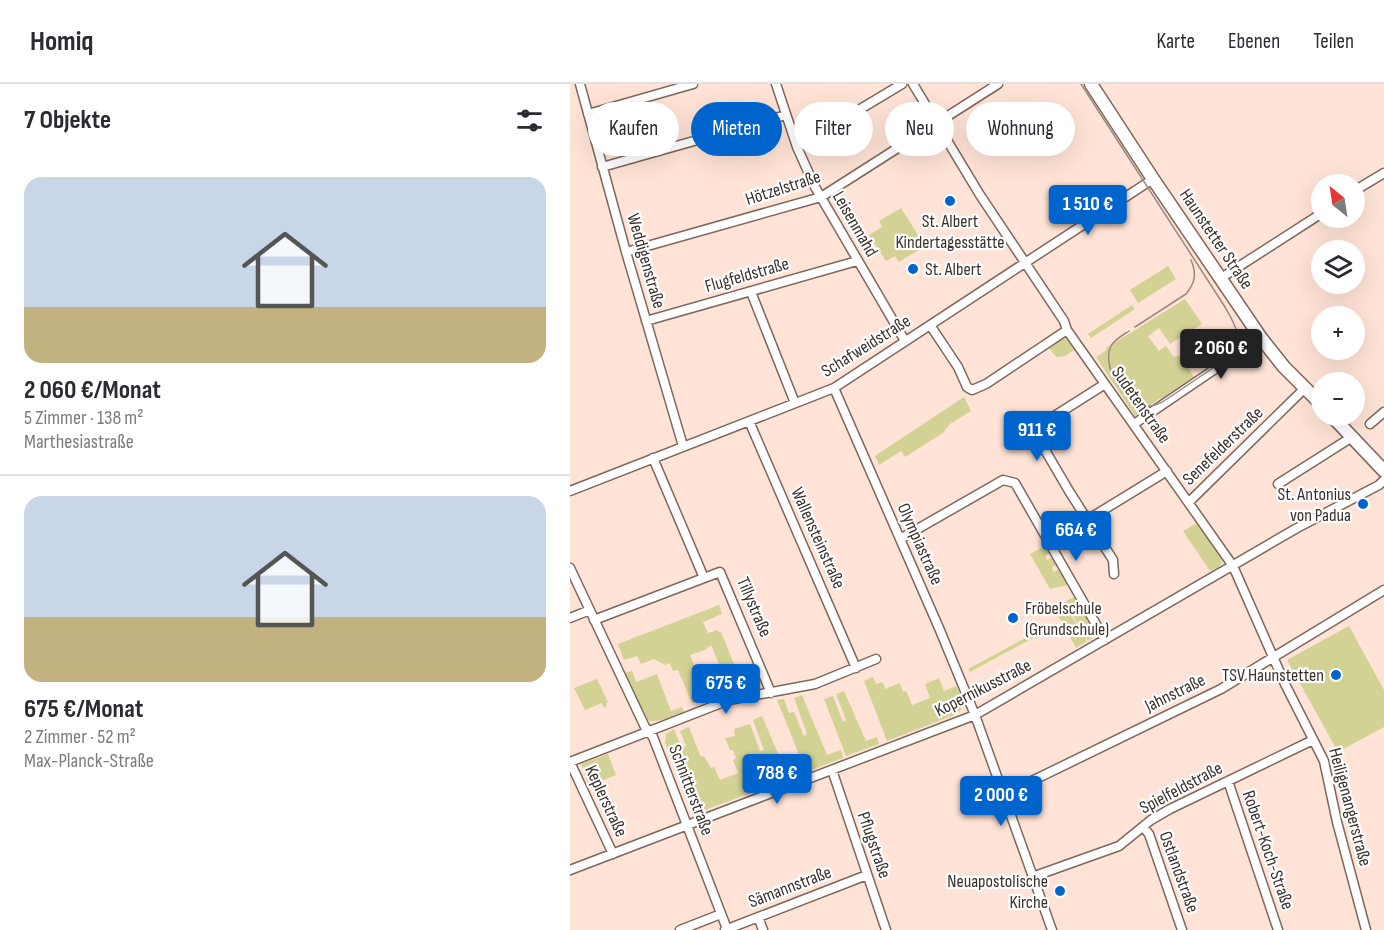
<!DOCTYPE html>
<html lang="de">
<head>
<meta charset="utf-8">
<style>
	body { margin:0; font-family:"Sofia Sans Condensed",sans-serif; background:#f2f2f3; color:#2b2b33; height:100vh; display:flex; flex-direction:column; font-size:22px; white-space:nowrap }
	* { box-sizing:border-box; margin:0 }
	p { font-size:20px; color:#7c7c81 }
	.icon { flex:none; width:33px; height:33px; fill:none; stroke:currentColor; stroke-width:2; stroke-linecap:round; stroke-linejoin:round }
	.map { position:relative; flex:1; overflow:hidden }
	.side { display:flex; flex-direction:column; background:#fff; width:570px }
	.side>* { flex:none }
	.hud { position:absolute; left:18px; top:18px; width:570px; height:54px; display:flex; gap:12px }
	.needle { width:39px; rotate:330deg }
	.fabs { position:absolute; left:741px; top:90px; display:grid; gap:12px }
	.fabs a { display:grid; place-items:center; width:54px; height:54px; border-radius:50%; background:#fff; box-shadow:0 6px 24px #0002; font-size:30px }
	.price { position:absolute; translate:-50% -51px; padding:0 14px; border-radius:6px; background:#0064cd; color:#fff; font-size:20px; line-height:39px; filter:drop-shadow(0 2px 3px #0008) }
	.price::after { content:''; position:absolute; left:50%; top:36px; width:18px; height:14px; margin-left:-9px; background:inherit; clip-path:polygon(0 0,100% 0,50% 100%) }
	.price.active { background:#222; color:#fff }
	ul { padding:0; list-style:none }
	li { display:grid; align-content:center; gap:12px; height:318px; padding:0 24px }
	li+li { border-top:2px solid #e1e1e2 }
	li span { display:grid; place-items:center; height:186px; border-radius:18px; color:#555 }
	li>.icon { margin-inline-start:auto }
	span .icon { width:108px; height:108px; fill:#fffc; stroke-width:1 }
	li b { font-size:26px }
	h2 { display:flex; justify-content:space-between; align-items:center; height:72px; padding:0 24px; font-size:26px }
	.tag { padding:0 21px; border-radius:27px; background:#fff; box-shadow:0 6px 24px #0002; font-size:21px; line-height:54px }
	.tag.active { background:#0064cd; color:#fff }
	header { display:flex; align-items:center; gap:36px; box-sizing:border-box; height:84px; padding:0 30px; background:#fff; border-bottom:2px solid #e1e1e2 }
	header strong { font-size:28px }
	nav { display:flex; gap:33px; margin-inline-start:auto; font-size:21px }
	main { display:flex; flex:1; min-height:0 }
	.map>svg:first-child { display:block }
</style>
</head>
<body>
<header>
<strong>Homiq</strong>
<nav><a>Karte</a><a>Ebenen</a><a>Teilen</a></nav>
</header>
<main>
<section class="side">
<h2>7 Objekte<svg class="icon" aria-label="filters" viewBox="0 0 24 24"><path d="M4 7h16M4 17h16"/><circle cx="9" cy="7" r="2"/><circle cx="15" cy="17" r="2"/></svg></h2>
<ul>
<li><span style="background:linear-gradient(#c9d6e8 70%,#c2b280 0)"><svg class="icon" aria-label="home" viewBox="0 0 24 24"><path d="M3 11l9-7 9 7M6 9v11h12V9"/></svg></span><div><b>2 060 €/Monat</b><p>5 Zimmer · 138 m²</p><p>Marthesiastraße</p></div></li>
<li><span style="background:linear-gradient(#c9d6e8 65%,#c2b280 0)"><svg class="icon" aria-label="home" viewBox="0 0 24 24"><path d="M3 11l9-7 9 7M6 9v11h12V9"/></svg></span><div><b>675 €/Monat</b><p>2 Zimmer · 52 m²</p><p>Max-Planck-Straße</p></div></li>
</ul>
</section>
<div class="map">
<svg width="814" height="846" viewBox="0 0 814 846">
	<rect width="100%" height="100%" fill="#ffe3d6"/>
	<path fill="#d3d295" d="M331,124L355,162L329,178L325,172L316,177L299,151L312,143L309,137Z
		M598,182L606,195L568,219L560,206Z
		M615,215L632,240L600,260L589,244L578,252L589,267L596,262L604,273L611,271L625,295L595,314L589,315L565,332L526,273L537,266L536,264Z
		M562,221L565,225L521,254L518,250Z
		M501,253L508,264L495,272L486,273L479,264L490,256Z
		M394,313L401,327L380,340L373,349L335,373L331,367L309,381L305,372Z
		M625,440L630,443L649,470L652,478L649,483L640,487L613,447Z
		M475,462L480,469L475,472L477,476L482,474L486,481L482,484L484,488L489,485L497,501L480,505L460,470Z
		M504,513L526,552L518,557L502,530L493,519Z
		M491,520L501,531L517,557L506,564L484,524Z
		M149,521L152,530L133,538L138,549L148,546V548H151L173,602L191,595V599L187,606L176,608L173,602L160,607L141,561L135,566L120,571L137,613L122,619L108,586L103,587L100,579L95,581L84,575L71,580L67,572L54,576L48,560Z
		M779,542L814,606V643L768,668L717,576Z
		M461,551L463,554L400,588L398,585Z
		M62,587L66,598L87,590L101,627L112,623L114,628C103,632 88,640 76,636L54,589Z
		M303,593L306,600L313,598L315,605L330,599L333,608L336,607L342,621L360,614L355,600L369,594L374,607L386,602C392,612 396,622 387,630L317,657L294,597Z
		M27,595L38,618L36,620L37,622L34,624L32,619L15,626L4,604Z
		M274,607L296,657L307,653L309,660L276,672L254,615L263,612L273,638L276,636L266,610Z
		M232,611L257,671L271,666L273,674L236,688L207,616L214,615L219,629L224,628L234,652L237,650L224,614Z
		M192,632L216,688L227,684L228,691L130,728H123L95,659L96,650L104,645L112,664L116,662L110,647L119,643L131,673L134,672L141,684L144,683L150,696L168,689L163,676L166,674L163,666H160L155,654L165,652L164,645L180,640L190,667L194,666L183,636Z
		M38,670L46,691L19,702L11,680Z"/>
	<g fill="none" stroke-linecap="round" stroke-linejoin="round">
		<g stroke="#7f675b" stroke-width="11">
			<path id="minor" d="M10,0L56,168L113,362
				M206,0L227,63L245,103L335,257
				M343,0L410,111L494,237L497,246L663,482L715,600L754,677L767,738L796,846
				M18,30L123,0
				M227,63L332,0
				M32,83L216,31
				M784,107L814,89
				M56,168L251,113L428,0
				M651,194L752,129
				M181,208L225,319
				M76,237L287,177
				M360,241L388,283L397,303L402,306L416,300L497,246
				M535,300L475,338L469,344L468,354L499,407L543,476L544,490
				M264,304L369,544L405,631L482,846
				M179,337L286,584
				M564,340L691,254
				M800,340L814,328
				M83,374L134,494L150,488L201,609
				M708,400L782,353
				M0,407L264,304L583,95
				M619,418L735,304
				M517,436L597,387
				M330,455L433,396L445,399L535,556
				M0,484L75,643L83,653L157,845
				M0,534L20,526
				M24,536L134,494
				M0,678L159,616L245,600L306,575
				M0,678L43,770
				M262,686L316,846
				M658,697L708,846
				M433,711L651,605L814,506
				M573,743L579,750L612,846
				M0,786L405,631L727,444L809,401L814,396
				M462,793L549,762L581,736L600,725L743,656
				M188,833L193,846
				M110,846L151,830
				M155,846L297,791"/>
		</g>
		<g stroke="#7f675b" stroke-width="15">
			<path id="secondary" d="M521,0L583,95L691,254L714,283L752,321
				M762,332L814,387"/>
		</g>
		<use href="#minor" stroke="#fff" stroke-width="8"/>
		<use href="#secondary" stroke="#fff" stroke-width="12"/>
		<path stroke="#9b887f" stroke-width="1.5" d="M511,0L655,223C665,240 675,256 659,273L597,315C590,320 583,323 575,322C554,320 531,281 541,262C545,255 553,251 559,247
			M565,243L616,210C625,199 627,190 621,176"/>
	</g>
	<g fill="#0064cd" stroke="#fff" stroke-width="2">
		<circle cx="380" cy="117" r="6"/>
		<circle cx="343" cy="185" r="6"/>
		<circle cx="793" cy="420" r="6"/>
		<circle cx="443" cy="534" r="6"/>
		<circle cx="766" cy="591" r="6"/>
		<circle cx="490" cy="807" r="6"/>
	</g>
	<g text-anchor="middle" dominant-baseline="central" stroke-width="4.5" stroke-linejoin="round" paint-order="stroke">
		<g font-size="18" fill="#3b302b" stroke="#fff">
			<text transform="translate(213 104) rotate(-18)">Hötzelstraße</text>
			<text transform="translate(285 140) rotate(60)">Leisenmahd</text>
			<text transform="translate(646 155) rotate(56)">Haunstetter Straße</text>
			<text transform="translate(76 177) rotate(74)">Weddigenstraße</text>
			<text transform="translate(177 191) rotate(-16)">Flugfeldstraße</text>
			<text transform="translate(296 262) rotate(-32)">Schafweidstraße</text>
			<text transform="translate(571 321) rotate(55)">Sudetenstraße</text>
			<text transform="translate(653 362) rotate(-44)">Senefelderstraße</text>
			<text transform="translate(248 454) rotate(66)">Wallensteinstraße</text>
			<text transform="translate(350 460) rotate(66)">Olympiastraße</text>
			<text transform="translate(184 523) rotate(67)">Tillystraße</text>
			<text transform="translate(413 604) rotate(-27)">Kopernikusstraße</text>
			<text transform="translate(605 609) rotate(-26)">Jahnstraße</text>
			<text transform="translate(611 704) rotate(-28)">Spielfeldstraße</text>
			<text transform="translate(121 706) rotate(69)">Schnitterstraße</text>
			<text transform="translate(36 717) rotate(65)">Keplerstraße</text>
			<text transform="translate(780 723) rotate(75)">Heiligenangerstraße</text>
			<text transform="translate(304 761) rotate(71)">Pflugstraße</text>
			<text transform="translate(698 766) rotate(71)">Robert-Koch-Straße</text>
			<text transform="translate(609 788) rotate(70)">Ostlandstraße</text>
			<text transform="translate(220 803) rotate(-21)">Sämannstraße</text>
		</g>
		<g font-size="18" fill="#3b302b" stroke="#fff" text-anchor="end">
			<text x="380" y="137" text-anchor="middle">St. Albert<tspan x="380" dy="21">Kindertagesstätte</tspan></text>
			<text x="355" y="185" text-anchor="start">St. Albert</text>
			<text x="781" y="410">St. Antonius<tspan x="781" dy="21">von Padua</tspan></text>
			<text x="455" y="524" text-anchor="start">Fröbelschule<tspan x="455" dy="21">(Grundschule)</tspan></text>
			<text x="754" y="591">TSV Haunstetten</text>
			<text x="478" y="797">Neuapostolische<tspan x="478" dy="21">Kirche</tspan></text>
		</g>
	</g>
</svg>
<div class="fabs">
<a><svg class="needle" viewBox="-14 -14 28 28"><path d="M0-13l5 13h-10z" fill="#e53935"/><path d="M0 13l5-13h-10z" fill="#7c7c81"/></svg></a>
<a><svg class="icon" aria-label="layers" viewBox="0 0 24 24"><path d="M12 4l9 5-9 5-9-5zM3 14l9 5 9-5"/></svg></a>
<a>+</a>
<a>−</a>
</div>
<b class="price" style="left:518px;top:152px">1 510 €</b>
<b class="price active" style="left:651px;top:296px">2 060 €</b>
<b class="price" style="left:467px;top:378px">911 €</b>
<b class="price" style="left:506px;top:478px">664 €</b>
<b class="price" style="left:156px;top:631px">675 €</b>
<b class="price" style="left:207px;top:721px">788 €</b>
<b class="price" style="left:431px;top:743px">2 000 €</b>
<div class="hud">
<a class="tag">Kaufen</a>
<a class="tag active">Mieten</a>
<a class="tag">Filter</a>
<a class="tag">Neu</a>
<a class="tag">Wohnung</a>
</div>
</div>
</main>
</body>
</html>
